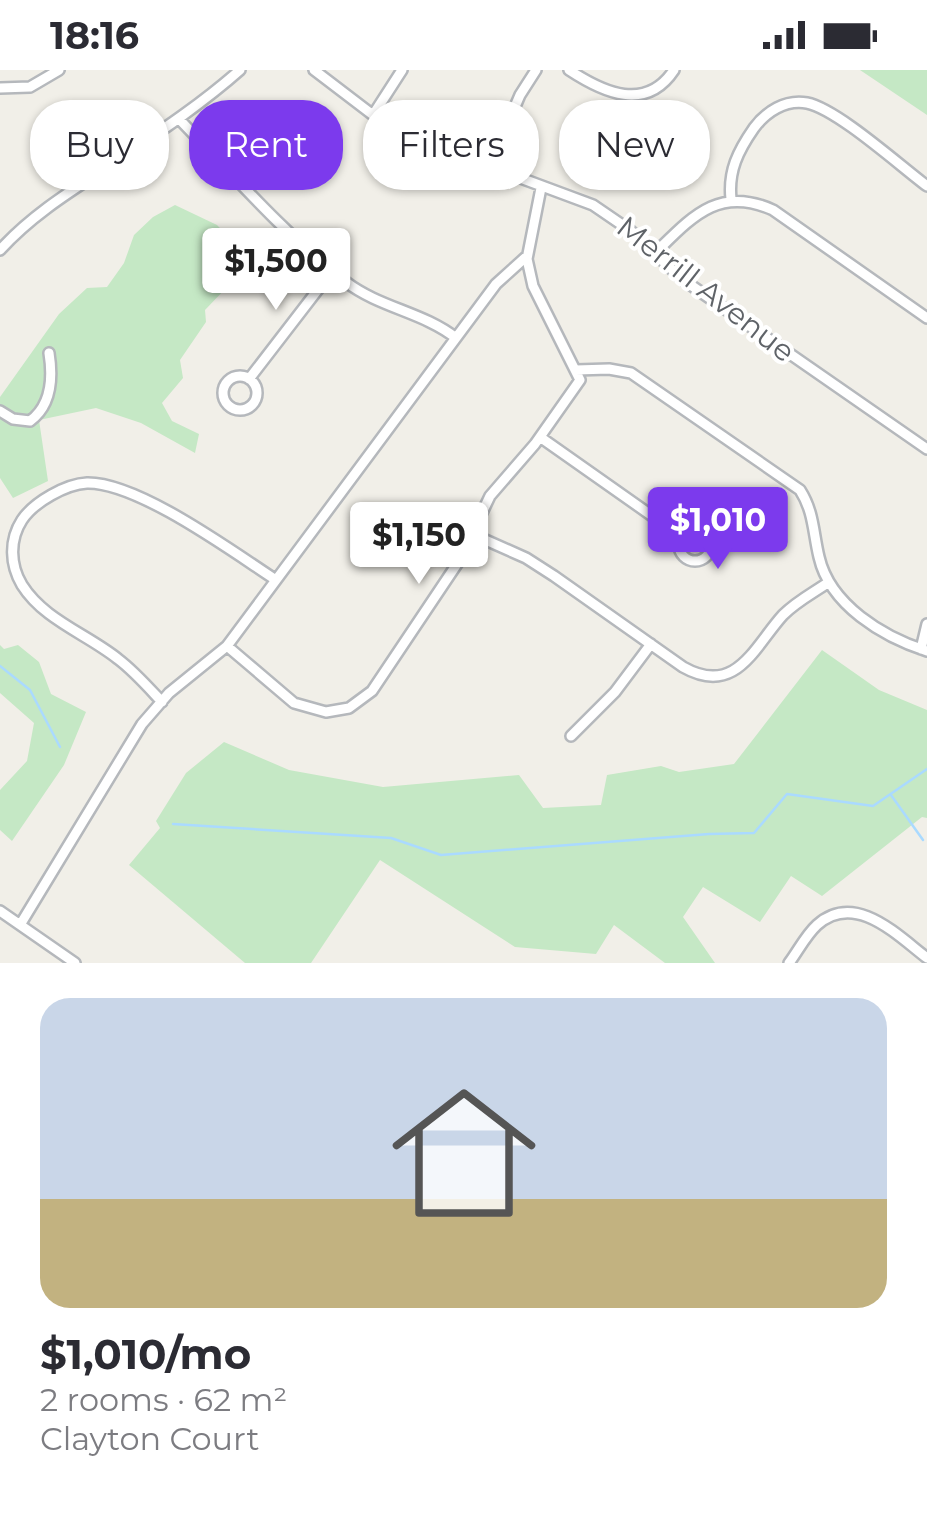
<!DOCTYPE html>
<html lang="en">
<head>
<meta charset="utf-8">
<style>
	body { margin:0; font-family:Montserrat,sans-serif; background:#f2f2f3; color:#2b2b33; height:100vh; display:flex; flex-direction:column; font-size:38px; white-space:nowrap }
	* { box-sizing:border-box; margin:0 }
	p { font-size:32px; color:#7c7c81 }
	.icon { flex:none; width:55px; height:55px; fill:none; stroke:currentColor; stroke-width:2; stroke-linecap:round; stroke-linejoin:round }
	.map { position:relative; height:893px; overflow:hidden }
	.panel { display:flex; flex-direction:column; background:#fff; flex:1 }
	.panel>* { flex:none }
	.hud { position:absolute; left:30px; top:30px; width:868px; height:90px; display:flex; gap:20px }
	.price { position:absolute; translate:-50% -85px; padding:0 22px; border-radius:10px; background:#fff; color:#222; font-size:32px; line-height:65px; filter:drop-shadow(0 2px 5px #0008) }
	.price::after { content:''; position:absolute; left:50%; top:60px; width:30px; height:22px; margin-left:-15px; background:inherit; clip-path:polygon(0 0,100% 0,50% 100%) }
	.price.current { background:#7c3aed; color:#fff }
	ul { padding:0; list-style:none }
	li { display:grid; align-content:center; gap:20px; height:530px; padding:0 40px }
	li span { display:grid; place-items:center; height:310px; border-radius:30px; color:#555 }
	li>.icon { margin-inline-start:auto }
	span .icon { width:180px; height:180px; fill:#fffc; stroke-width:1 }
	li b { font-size:42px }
	.chip { padding:0 35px; border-radius:40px; background:#fff; box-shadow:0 2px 8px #0004; font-size:35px; line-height:90px }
	.chip.current { background:#7c3aed; color:#fff }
	.status { display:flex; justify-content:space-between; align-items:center; height:70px; padding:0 50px; background:#fff; direction:ltr }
	.status svg { height:28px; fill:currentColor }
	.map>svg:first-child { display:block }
</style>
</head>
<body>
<div class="status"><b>18:16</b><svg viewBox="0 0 49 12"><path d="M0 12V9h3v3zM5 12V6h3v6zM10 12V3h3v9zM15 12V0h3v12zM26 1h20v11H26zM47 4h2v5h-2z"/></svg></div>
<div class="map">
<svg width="927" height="893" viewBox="0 0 927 893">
	<rect width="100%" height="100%" fill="#f1efe8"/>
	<path fill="#c5e8c5" d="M860,0H927V45Z
		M175,135L217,155L252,191L205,240L206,252L180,290L183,308L162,333L172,351L199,364L195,383L141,353L96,338L39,350L48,411L13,428L0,408V327L59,244L87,218L107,217L124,193L134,165L153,147Z
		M0,575L4,579L18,575L39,592L51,624L86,642L64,695L12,771L0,760V720L27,691L34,653L0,623Z
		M822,580L879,620L927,640V748L922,747L822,826L791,806L760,852L703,817L683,847L715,893H665L614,855L596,884L515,877L380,790L311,893H245L129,795L160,758L156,751L186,703L224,672L289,700L383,717L519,705L543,738L601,735L607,705L661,696L679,702L734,694Z"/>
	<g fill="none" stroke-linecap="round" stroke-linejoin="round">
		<path stroke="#aadaff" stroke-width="2.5" d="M0,596L30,620L60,677
			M891,725L923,770
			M173,754L391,768L441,785L709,764L754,763L787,724L873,736L927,699"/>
		<g stroke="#b5b8bc" stroke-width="14">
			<path id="minor" d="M314,0L373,45L429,74L593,135L631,161L682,209L927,379
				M569,0C604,23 646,42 674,0
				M0,18L30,17L59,0
				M373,45L402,0
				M179,49C233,105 285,165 346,212C380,238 423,242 456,268
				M489,97L520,25L536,0
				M731,129C728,101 738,81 754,58C766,42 785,29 807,33C837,39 899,95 927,116
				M0,180C30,147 66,124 103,100C150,68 197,38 240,0
				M654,184C691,148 718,115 773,140L927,248
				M576,300L609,299L631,303L800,420C814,442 813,462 819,487C830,535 883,567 927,581
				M223 323a17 17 0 1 1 34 0a17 17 0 1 1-34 0Z
				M249,309L333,200
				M0,341L13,349L30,351C52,335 53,308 49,283
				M540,367L682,467
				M679 475a16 16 0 1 1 32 0a16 16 0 1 1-32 0Z
				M472,464L526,488L554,506L683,597C736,627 754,577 783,545C797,531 813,523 829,512
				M227,576L294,633L326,642L349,638L372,621L459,491L490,426L535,374L580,310L533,216L527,189L541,118
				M921,579L927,554
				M162,632C148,617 134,601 118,589C87,564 44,550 22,515C10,495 9,470 22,450C34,432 66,414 87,413C138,412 233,482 276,510
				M571,666L615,622L651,574
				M0,841L75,893
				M20,855L142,654L169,623L227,576L496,214L527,186
				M789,893C798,881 806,865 817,855C855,821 897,865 927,888"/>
		</g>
		<use href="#minor" stroke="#fff" stroke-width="9"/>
	</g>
	<g text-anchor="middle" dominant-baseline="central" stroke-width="8" stroke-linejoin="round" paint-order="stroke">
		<g font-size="30" fill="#5f6368" stroke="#fff">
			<text transform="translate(706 219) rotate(38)">Merrill Avenue</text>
		</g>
	</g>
</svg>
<b class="price" style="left:276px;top:243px">$1,500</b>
<b class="price current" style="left:718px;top:502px">$1,010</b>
<b class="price" style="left:419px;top:517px">$1,150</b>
<div class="hud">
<a class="chip">Buy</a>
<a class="chip current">Rent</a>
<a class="chip">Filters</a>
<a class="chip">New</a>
</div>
</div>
<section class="panel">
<ul>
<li><span style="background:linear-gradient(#c9d6e8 65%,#c2b280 0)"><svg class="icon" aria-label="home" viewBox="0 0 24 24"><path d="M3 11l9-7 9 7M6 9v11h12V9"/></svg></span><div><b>$1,010/mo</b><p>2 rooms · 62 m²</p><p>Clayton Court</p></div></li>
</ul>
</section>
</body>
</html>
